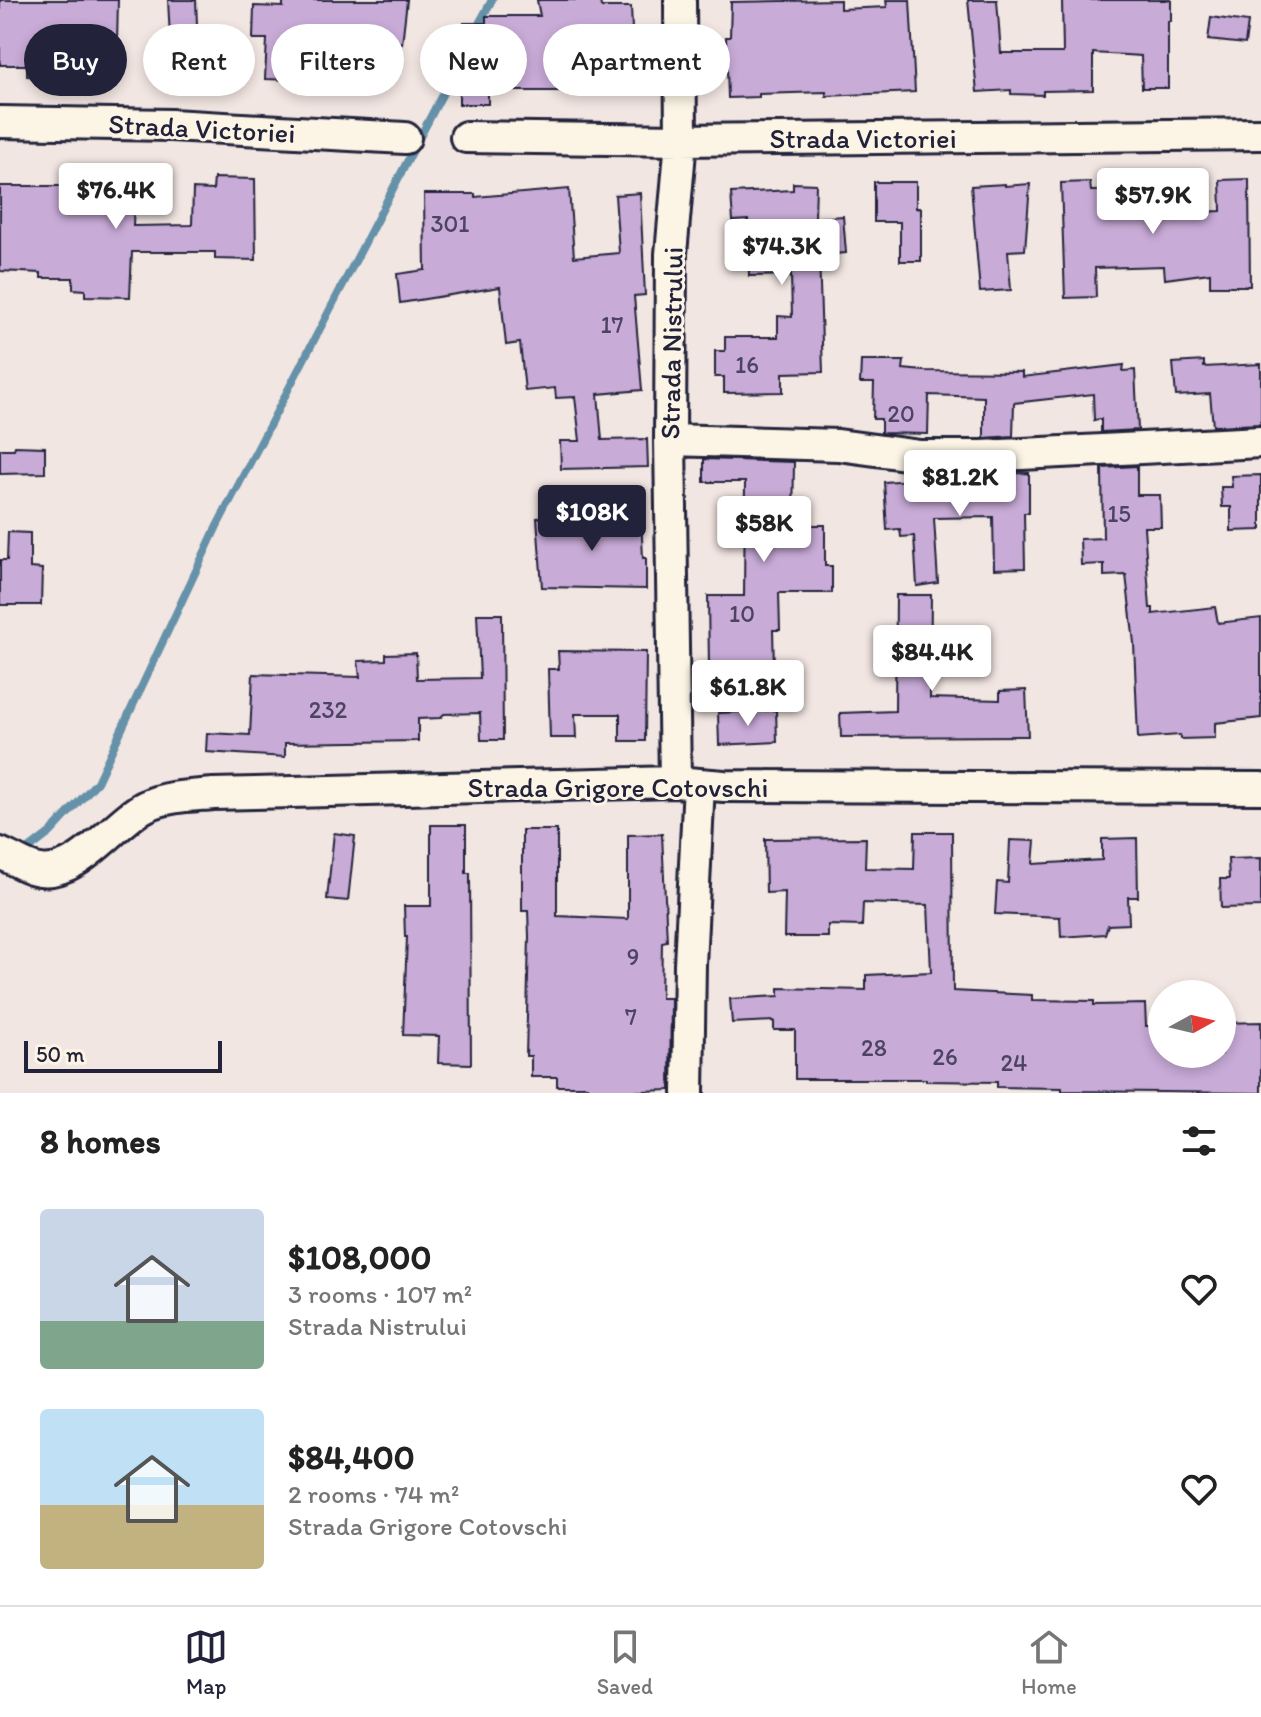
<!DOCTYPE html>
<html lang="en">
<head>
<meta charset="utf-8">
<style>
	body { margin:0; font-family:Itim,sans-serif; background:#f6f6f6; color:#222; height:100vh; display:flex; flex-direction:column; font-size:30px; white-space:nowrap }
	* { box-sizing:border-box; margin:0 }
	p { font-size:26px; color:#767676 }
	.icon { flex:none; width:44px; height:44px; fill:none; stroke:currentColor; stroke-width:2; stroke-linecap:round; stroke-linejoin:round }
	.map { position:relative; height:1093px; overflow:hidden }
	.side { display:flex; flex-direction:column; background:#fff; flex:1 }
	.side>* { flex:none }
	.guide { position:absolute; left:24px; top:24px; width:800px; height:72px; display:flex; gap:16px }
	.needle { width:52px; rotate:82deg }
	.fabs { position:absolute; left:1148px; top:980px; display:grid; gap:16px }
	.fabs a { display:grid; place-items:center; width:88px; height:88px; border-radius:50%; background:#fff; box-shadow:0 4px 12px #0003; font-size:40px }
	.scale { position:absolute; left:24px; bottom:20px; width:198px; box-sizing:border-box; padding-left:8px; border:4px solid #22223b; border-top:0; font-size:22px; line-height:28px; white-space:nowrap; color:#22223b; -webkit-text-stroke:6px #fcf5e5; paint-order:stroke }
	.price { position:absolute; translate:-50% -68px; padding:0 18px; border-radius:8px; background:#fff; color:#222; font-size:26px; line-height:52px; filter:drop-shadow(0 2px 4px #0008) }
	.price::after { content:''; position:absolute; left:50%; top:48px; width:24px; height:18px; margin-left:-12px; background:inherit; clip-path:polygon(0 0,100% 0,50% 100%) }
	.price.on { background:#22223b; color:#fff }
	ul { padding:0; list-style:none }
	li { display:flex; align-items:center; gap:24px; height:200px; padding:0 40px }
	li span { display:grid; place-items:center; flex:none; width:224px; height:160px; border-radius:8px; color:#555 }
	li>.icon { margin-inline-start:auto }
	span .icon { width:96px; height:96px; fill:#fffc; stroke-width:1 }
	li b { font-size:34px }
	h2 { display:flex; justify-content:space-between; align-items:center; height:96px; padding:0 40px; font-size:34px }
	.pill { padding:0 28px; border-radius:36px; background:#fff; box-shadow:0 4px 12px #0003; font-size:28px; line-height:72px }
	.pill.on { background:#22223b; color:#fff }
	.menu { display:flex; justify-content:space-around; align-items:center; height:112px; border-top:2px solid #e0e0e0; background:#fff; font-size:22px; color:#767676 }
	.menu a { display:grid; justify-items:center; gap:4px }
	.menu .on { color:#22223b }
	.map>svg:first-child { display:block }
</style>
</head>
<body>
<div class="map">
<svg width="1261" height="1093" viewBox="0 0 1261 1093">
	<rect width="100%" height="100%" fill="#f2e6e2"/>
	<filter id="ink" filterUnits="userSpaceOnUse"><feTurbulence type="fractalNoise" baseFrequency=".0125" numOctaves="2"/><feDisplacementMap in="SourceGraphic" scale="16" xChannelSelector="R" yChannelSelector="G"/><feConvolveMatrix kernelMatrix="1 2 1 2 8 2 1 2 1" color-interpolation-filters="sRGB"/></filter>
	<g filter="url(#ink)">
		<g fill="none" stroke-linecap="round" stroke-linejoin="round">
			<path stroke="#6591a9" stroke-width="8" d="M475,31L492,0
				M20,856L51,832L97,782L217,526L469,43"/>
		</g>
		<path fill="#c8abd7" stroke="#22223b" stroke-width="2" d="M0,0H118L117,44H113V79L27,76V65H0Z
			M168,0H196L199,74L172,76Z
			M283,0H407L402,44L370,39L367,70L346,68V73L294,70L293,80L265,79L267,39H253L254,6L283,7Z
			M537,0H600L601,7H631L632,29H662L663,90H637V80L584,82V91H488V104H459V76H464V23H486V16H540Z
			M840,0V9L887,7L886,0H910L915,92L826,96V92L759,94V97L728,98L726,37H730L731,2Z
			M968,0H997L1001,53H1063L1062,0H1171V21H1168V88H1142L1141,56L1093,53V90L1043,91V95L1011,94V90L977,92Z
			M1211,17L1248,22L1245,44L1208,40Z
			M214,178L255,179L256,260L215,259V252H132L130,297L85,296V290L73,289V278H41V273L0,271V186H76V183L135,186L133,226L192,225L193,189L213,190Z
			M1249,179L1250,286H1210V273L1165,279L1164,266L1095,268L1096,297L1065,298L1061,183L1090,182L1091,191L1158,190L1159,214L1221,211L1220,180Z
			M874,182H916V208H921V261H900V222H874Z
			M793,183L816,184L815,218L843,216L846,253L819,255L823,372L783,373V392L724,393V377H715V351H725V337H778V316L792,317L791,275L749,276L748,220L733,221L731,193L793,190Z
			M1005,184V186L1030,184L1025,250L1008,251L1011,290L980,292L971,186Z
			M569,189L574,257L619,253L615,195L640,193L645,295L634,296L642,390L598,394L602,440L647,439L648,467L561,469L560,441H580L575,397L556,398L555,388L525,391L520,343L506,345L500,287L400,303L397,274L425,270L424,194H475V197Z
			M861,361H904L903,369L924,371L1022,372V377L1124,365L1123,371L1135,370L1138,430L1101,432V419L1094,420L1093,394L1014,403L1013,436L984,438V397L929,395L928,434L881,433V419H873L874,383H860Z
			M1204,361V367L1261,364V424L1213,426L1210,394L1176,396L1173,363Z
			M15,446L45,447V473L0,474V449H14Z
			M704,459L794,462L793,525H825V566H832V593H779L780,630H773L774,667L709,668L708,596H744L745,482H704Z
			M1137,466V495H1160L1161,527H1144L1150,608H1153V614L1215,607L1218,623L1261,618V718L1215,723V738L1180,739V735L1138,738L1134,643L1126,575L1104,576V564L1081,565L1080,539L1103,538L1102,468Z
			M1029,473V513H1024L1025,568L994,569L993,517L934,518L938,583L917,586L914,536L901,537L900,529L887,530L884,482L927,479V490L991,489V474Z
			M1261,475V530L1231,531V507H1222L1221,487H1232L1231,476Z
			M578,516V521L641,517L643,558H646V589L542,587L537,518Z
			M8,532L30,533V568L42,569L41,605H0V560H7Z
			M896,595H931L930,698L1000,700V691L1026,690L1028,736L841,737L840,713L895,711Z
			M477,614H502L503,740H481L480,713L444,714L440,718L418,719V741L285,743V757L206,752L207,733L250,735L253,674L360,677L358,661L386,660V654L416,653L417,679L480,678Z
			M558,651L646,652L645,741H620V714H575L576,738H550L548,669H559Z
			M776,710L777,742L719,745L718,713Z
			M431,825H466V873H470L471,1064L438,1063L439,1036L403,1035L407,937H405L404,906H431Z
			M522,830H557V916L628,919V835L662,834L667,941L662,942L661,998H671L670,1090L587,1093V1086H557V1077H531V1056H526L529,936L528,911H522Z
			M915,832H952L953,991L1032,995V1000L1094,1001V1005L1145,1004L1146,1026H1161L1162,1054H1222V1023L1261,1022V1093L1062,1091V1088L997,1087V1082L926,1081V1079H795V1030H774V1021L732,1023L730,999L779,996V988L866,990V975L931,972L928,905L863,903L862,926L828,925V937H784L785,892L766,893L765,839L866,838L865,868L914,869Z
			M334,833L355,836L348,901L327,899Z
			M1137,838L1138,897H1128L1129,924L1108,925L1105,934L1061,937L1060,917L995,914L997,882L1008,883L1010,840L1035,841L1033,864L1102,860V839Z
			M1261,858V907L1221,908L1220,879H1229L1228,859Z"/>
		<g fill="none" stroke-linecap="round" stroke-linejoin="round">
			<g stroke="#22223b" stroke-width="36">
				<path id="minor" d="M0,122L171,125L405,138
					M466,137L681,140L1261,134
					M670,440L838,445L920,456H982L1261,442
					M675,782L670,440L671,254L681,140L680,0
					M0,853C12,858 28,869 40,870C79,876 115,821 146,806C167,796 190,796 213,794L675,782L724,786L1261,788
					M688,1093L690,964L699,784"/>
			</g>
			<use href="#minor" stroke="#fcf5e5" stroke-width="30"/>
		</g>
	</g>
	<g text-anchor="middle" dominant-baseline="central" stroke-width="6" stroke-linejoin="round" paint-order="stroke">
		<g font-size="24" fill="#4c4462">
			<text x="450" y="223">301</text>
			<text x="612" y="324">17</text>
			<text x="747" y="364">16</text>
			<text x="901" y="413">20</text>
			<text x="1119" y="513">15</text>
			<text x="742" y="613">10</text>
			<text x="328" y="709">232</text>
			<text x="633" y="956">9</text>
			<text x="631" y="1016">7</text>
			<text x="874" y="1047">28</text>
			<text x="945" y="1056">26</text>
			<text x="1014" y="1062">24</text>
		</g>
		<g font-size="28" fill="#22223b" stroke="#fcf5e5">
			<text transform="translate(202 128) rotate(3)">Strada Victoriei</text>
			<text x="863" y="138">Strada Victoriei</text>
			<text transform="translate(671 343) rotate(-89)">Strada Nistrului</text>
			<text x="618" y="787">Strada Grigore Cotovschi</text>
		</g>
	</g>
</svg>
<div class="fabs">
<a><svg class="needle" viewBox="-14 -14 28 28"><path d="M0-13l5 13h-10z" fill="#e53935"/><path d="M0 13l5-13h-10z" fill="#767676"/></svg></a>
</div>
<div class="scale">50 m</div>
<b class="price" style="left:116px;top:231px">$76.4K</b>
<b class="price" style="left:1153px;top:236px">$57.9K</b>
<b class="price" style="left:782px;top:287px">$74.3K</b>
<b class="price" style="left:960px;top:518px">$81.2K</b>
<b class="price on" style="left:592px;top:553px">$108K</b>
<b class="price" style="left:764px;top:564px">$58K</b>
<b class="price" style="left:932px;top:693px">$84.4K</b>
<b class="price" style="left:748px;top:728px">$61.8K</b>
<div class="guide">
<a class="pill on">Buy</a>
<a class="pill">Rent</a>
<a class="pill">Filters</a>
<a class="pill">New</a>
<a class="pill">Apartment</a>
</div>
</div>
<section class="side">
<h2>8 homes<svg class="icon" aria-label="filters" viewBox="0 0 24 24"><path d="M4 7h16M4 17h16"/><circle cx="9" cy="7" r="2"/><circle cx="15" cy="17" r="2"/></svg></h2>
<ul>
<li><span style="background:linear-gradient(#c9d6e8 70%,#7fa58c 0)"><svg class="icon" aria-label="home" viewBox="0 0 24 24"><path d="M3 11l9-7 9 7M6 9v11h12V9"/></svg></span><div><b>$108,000</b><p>3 rooms · 107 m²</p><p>Strada Nistrului</p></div><svg class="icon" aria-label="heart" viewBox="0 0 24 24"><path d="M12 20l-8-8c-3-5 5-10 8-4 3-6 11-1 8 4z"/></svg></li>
<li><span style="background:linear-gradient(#bfe0f5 60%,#c2b280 0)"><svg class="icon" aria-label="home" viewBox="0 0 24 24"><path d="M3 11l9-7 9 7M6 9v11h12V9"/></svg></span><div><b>$84,400</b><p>2 rooms · 74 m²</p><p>Strada Grigore Cotovschi</p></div><svg class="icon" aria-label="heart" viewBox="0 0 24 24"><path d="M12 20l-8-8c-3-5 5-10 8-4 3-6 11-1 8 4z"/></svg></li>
</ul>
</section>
<nav class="menu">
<a class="on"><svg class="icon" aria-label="map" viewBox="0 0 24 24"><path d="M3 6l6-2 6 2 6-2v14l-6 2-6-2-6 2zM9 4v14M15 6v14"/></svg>Map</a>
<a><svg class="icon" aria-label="saved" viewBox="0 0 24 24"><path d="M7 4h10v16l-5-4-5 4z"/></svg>Saved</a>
<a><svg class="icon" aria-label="home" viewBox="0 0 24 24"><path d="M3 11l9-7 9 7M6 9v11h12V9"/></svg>Home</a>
</nav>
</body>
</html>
